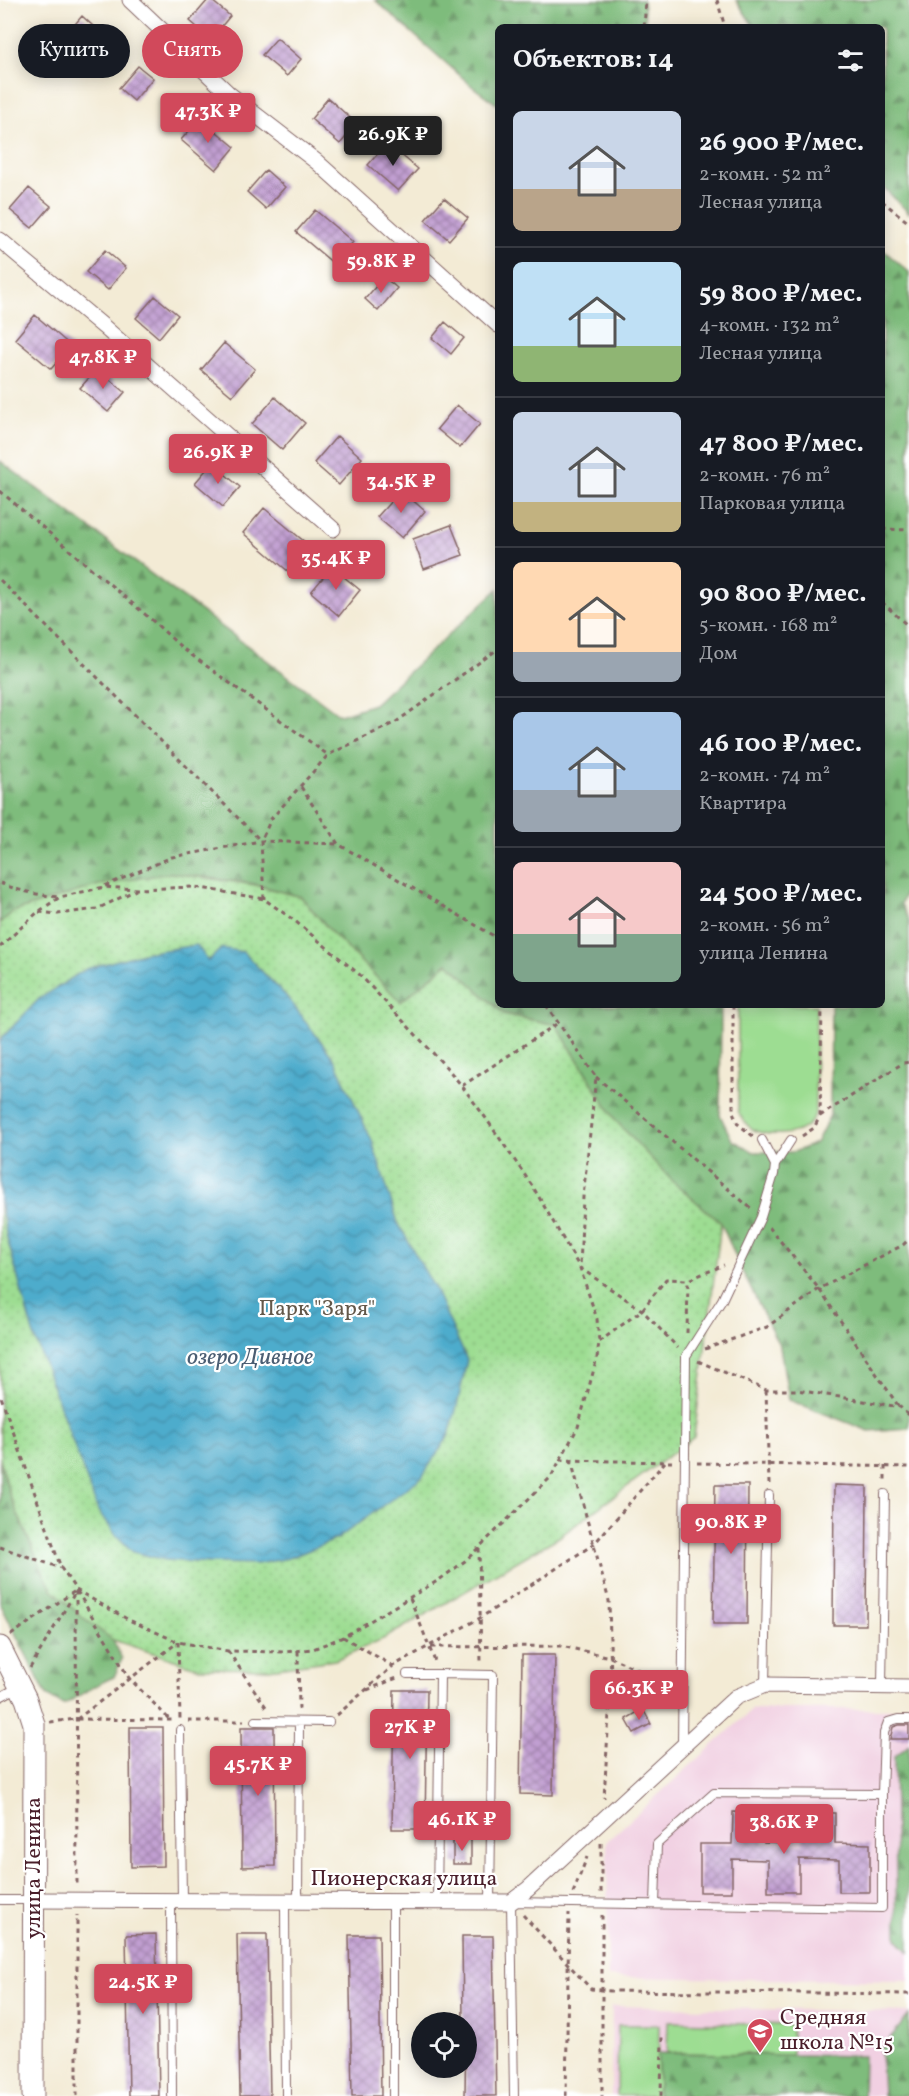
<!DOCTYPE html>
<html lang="ru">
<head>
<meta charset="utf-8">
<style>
	body { margin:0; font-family:Vollkorn,serif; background:#242831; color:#f1f3f6; height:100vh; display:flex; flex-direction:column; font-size:22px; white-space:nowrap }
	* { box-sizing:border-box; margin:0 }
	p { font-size:20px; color:#9ea1a6 }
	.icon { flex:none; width:33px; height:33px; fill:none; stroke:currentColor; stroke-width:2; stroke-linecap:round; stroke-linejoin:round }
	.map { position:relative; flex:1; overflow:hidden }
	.panel { position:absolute; left:495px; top:24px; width:390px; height:984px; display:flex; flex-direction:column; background:#171b24; border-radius:9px; box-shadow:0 3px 15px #0003 }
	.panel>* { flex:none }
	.hud { position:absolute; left:18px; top:24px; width:387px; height:54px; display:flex; gap:12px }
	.tools { position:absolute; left:411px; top:2012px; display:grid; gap:12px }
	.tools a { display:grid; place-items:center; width:66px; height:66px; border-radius:50%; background:#171b24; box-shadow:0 3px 15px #0003; font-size:30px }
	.price { position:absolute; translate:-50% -51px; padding:0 14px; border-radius:6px; background:#d1495b; color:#fff; font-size:20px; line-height:39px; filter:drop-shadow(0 2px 3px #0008) }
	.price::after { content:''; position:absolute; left:50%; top:36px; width:18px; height:14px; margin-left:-9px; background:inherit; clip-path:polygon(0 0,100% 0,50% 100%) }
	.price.active { background:#222; color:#fff }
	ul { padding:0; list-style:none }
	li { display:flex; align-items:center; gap:18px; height:150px; padding:0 18px }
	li+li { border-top:2px solid #363941 }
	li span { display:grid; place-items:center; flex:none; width:168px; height:120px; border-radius:9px; color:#555 }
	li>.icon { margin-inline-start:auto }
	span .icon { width:72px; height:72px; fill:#fffc; stroke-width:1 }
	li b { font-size:26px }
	h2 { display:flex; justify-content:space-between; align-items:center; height:72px; padding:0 18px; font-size:26px }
	.chip { padding:0 21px; border-radius:27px; background:#171b24; box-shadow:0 3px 15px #0003; font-size:21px; line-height:54px }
	.chip.active { background:#d1495b; color:#fff }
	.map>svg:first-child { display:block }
</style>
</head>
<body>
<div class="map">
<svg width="909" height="2096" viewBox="0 0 909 2096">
	<defs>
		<pattern id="forest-firs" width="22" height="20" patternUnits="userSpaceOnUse" patternTransform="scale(1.5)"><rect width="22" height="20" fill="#7ebc7c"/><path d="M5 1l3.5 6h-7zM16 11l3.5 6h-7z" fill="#699866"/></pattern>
		<pattern id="park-dots" width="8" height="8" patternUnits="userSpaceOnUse" patternTransform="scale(1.5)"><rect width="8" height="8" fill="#9ddd92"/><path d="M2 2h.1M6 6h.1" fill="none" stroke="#89bd7e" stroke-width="1.8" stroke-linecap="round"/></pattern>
		<pattern id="water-waves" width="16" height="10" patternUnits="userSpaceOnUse" patternTransform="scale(1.5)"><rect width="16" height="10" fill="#4daccc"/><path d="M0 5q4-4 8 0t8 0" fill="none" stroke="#428ba6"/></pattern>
		<pattern id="building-cross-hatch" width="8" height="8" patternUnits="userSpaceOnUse" patternTransform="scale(1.5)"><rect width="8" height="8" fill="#c19fd1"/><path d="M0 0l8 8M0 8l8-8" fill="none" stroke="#9f81aa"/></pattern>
	</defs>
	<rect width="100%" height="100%" fill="#fff"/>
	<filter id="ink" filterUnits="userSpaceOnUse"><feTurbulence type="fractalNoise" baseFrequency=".0167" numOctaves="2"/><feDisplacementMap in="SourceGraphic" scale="12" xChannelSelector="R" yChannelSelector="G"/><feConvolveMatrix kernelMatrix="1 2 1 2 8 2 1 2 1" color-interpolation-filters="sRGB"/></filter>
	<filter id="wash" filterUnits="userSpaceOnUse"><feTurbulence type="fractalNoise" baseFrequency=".008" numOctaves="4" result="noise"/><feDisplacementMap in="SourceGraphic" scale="24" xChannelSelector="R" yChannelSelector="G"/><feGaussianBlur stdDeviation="1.35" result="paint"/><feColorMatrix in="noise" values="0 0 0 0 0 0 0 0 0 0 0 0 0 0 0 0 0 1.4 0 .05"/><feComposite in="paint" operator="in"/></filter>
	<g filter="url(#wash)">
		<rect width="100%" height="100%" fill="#f3ebd5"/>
		<path fill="#f1d0e2" d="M753,1709H909V1981L608,1977L607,1841Z
			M612,2006L909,2012V2096H611Z"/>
		<path fill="#9ddd92" stroke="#747e5e" stroke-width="1.5" d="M738,1005H816L815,1115C812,1119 811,1123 807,1126C795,1136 766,1137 752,1129C745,1124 741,1118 738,1111Z
			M668,2022L792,2025V2055L667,2053Z
			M618,2025H659L658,2096H617Z"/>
		<path fill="url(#forest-firs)" stroke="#646e54" stroke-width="1.5" d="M375,0H643L646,27H498V105L473,87Z
			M736,0H909V213L882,186V27H754Z
			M882,249L909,272V884L901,904L909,920V1428L869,1431L789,1400L780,1347L742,1271L721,1223L673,1182L616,1121L556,1025L504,1014L448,963L401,1002L331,932L301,897L254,884L171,873L99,885L13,912L0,923V461L340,715L374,704L498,589V1005H721L720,1115L732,1140L754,1152H794L816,1143L830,1115L831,1005H882Z
			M0,1460L10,1496L42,1570L52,1588L80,1615L113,1640L122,1659L114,1677C95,1684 81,1696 63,1705L47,1696L0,1603Z
			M909,1745V1952L897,1938L894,1757Z
			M909,2015V2096H883L881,2049Z
			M658,2053L864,2056L863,2096H658Z"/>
		<path fill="url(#park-dots)" stroke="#747e5e" stroke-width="1.5" d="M171,873L255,885L301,897L331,932L401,1002L448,963L504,1014L556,1025L616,1121L673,1182L721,1223L694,1437L559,1537L385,1638L335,1660L269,1669L199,1668L113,1640L80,1615L52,1589L42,1570L10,1496L0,1458V923L13,912L99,885Z"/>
		<path fill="url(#water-waves)" stroke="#4c667c" stroke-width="1.5" d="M197,945L208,961L222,948L243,952L288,998L334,1059L372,1141L398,1223L435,1289L467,1360L457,1406L449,1435L422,1477L337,1539L289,1558L257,1564L209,1563L165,1560L133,1552L115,1534L98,1511L33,1333L7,1238L0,1201V1040L39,999L86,969L143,953Z"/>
		<g id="blocks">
			<path fill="url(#building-cross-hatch)" d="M208,0H211L230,16L211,39L190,21Z
				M82,16L103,35L86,56L64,37Z
				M277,38L301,59L287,76L262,55Z
				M138,66L153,78L134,101L119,88Z
				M328,98L357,124L340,144L311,119Z
				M200,118L235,147L216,170L181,140Z
				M387,143L418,169L398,191L368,165Z
				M266,170L285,187L266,209L247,192Z
				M29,188L51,206L32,228L10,210Z
				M444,198L468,218L449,240L425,220Z
				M315,210L353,242L334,264L296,232Z
				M105,250L126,268L108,290L86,272Z
				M384,277L397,288L378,311L365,299Z
				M155,296L178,315L159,338L136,318Z
				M35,315L71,346L51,369L15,339Z
				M445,322L464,338L451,354L432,338Z
				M224,343L255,369L232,396L201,370Z
				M97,369L125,392L108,412L80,388Z
				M275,397L305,423L282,450L252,424Z
				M457,405L480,424L460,448L437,429Z
				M337,436L362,458L339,485L314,463Z
				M212,463L240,487L223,507L195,483Z
				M401,490L425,511L402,538L377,517Z
				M264,508L311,547L289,572L243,533Z
				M451,525L463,555L424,569L413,539Z
				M332,567L360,590L339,616L311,592Z
				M715,1485H748L747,1624H713Z
				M834,1485L867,1486L866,1625H833Z
				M522,1655H555L553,1795L520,1794Z
				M394,1690H427L425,1829H392Z
				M643,1709L651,1724L634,1733L626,1719Z
				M899,1725H909V1739H890L893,1727Z
				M130,1727H163L164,1866L131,1867Z
				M241,1727H274L275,1866L242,1867Z
				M733,1812L764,1813V1843L803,1844L804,1813H835V1843L870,1844V1892H839V1860L799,1859V1892H768V1860L732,1859V1892H700V1844H732Z
				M453,1839H471V1864H453Z
				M156,1934L159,2096H129L126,1935Z
				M237,1934H267L270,2096H240Z
				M349,1935H379L381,2096H352Z
				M462,1936H493L496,2096H465L466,2022H463Z"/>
		</g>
	</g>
	<g filter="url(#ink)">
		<use href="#blocks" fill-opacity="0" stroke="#856666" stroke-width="1.5"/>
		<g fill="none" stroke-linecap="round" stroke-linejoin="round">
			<g stroke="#856666" stroke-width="10">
				<path id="lane" d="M762,1140L775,1165
					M407,1674H440
					M765,1685L769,1495
					M882,1686L885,1494
					M0,1697L17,1688
					M255,1721L329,1722
					M180,1730L182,1901
					M682,1745L686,1356L722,1300L761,1217L774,1174L775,1165L791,1140
					M0,1900H32
					M171,1901L172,2096
					M298,1901L299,1722
					M285,1902L286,2096
					M393,1902V2096
					M437,1902L440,1674L493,1675L490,1902
					M655,1904L657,1844L714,1793L882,1794L884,1733L888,1722L898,1719H909
					M514,2096L511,1902L882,1908V1794"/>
			</g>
			<g stroke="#856666" stroke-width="17">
				<path id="street" d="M130,0L229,94L317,162L498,325
					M0,240L104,327L333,529
					M33,1900L511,1902L528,1889L736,1697L765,1685L909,1687"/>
			</g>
			<g stroke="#856666" stroke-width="23">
				<path id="secondary" d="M0,1647L26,1699L34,1724L33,2096"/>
			</g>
			<path stroke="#856666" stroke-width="3" stroke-dasharray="4.5 4.5" stroke-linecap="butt" d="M717,0L725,27
				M644,27L646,0
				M882,201L909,223
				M0,491L153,621L182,648L328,755
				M882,529L909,530
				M0,580L261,841
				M882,602L909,627
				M301,787L338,844L494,936L498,941
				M0,883C19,891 38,895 58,897
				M105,886L172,857L261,841L338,844
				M264,899L261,841L271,819L328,755L396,722L498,649
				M39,912L58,914L97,909L136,890
				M0,947L38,912L60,897L104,887L137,889L195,887L264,899L295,921L360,975L447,1068L462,1086L485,1117L533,1187L580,1268L597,1319L599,1342L597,1358L578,1427L551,1477L465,1561L439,1580L343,1637L313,1649L286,1652L228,1651L178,1642L129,1620L76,1590L61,1568L0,1394
				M546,1005L596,1077L583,1197L580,1268L642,1310L678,1348
				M733,1005V1112L738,1124L753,1136
				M596,1077L753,1210
				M462,1086L558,1023
				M820,1116L903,1063L909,1062
				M802,1136L814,1128L820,1116L822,1005
				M769,1227L819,1289L899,1407
				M687,1333L688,1280
				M599,1342L642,1310L666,1279L688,1280L724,1265
				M705,1349L767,1327L819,1289L903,1245L909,1239
				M698,1361L766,1390H797L900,1407L909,1416
				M766,1390L769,1484
				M560,1460L672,1462
				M571,1460L609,1601L611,1680L604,1798
				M697,1463L909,1467
				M885,1466V1484
				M0,1547L61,1568
				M479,1548L481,1664
				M76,1591L77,1884
				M77,1591L129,1678L169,1719
				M410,1598L436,1664
				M11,1635L75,1591
				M343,1637L393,1666
				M178,1642L180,1719
				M431,1647L561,1646L610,1657L672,1685
				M228,1651L268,1710
				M298,1651L299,1711
				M30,1668L76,1591
				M367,1690L397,1678
				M337,1715L393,1666L480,1618L594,1544L665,1462
				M77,1719L172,1720
				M188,1721H244
				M50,1722L77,1719L177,1643
				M449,1836L479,1812
				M601,1843V1894
				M573,1893L587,1857
				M523,1915L591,1989L611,1991L909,1994
				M602,1915V2096
				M77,2096V1915
				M566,2096L569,1913
				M661,2096L662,2036"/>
			<use href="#lane" stroke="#fff" stroke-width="8"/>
			<use href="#street" stroke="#fff" stroke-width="15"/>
			<use href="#secondary" stroke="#fff" stroke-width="21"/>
		</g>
	</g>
	<defs>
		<g id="school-pin" transform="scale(1.35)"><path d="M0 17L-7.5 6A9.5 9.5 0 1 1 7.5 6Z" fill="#d1495b" stroke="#fff"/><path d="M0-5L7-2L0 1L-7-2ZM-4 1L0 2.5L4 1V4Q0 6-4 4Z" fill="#fff"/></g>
	</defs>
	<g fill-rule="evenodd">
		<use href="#school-pin" x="760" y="2031"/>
	</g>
	<g text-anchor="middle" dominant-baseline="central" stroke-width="4.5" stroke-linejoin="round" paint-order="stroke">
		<g font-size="22" fill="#63584a" stroke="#fff">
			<text x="317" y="1309">Парк "Заря"</text>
		</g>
		<g font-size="22" fill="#4a1f2b" stroke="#fff">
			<text transform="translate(34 1868) rotate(-90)">улица Ленина</text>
			<text x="404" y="1879">Пионерская улица</text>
		</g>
		<g font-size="22" fill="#4a1f2b" stroke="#fff" text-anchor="start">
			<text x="780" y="2018">Средняя<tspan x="780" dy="25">школа №15</tspan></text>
		</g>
		<g font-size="24" font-style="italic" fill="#4b5e73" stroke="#fff">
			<text x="250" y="1358">озеро Дивное</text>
		</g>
	</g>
</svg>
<div class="tools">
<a><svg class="icon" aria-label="locate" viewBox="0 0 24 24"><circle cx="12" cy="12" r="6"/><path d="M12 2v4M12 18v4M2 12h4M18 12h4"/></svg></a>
</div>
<b class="price" style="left:208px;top:144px">47.3K ₽</b>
<b class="price active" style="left:393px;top:167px">26.9K ₽</b>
<b class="price" style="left:381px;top:294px">59.8K ₽</b>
<b class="price" style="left:103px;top:390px">47.8K ₽</b>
<b class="price" style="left:218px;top:485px">26.9K ₽</b>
<b class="price" style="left:401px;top:514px">34.5K ₽</b>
<b class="price" style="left:336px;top:591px">35.4K ₽</b>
<b class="price" style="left:731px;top:1555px">90.8K ₽</b>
<b class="price" style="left:639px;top:1721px">66.3K ₽</b>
<b class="price" style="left:410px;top:1760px">27K ₽</b>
<b class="price" style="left:258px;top:1797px">45.7K ₽</b>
<b class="price" style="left:462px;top:1852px">46.1K ₽</b>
<b class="price" style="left:784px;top:1855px">38.6K ₽</b>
<b class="price" style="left:143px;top:2015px">24.5K ₽</b>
<div class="hud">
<a class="chip">Купить</a>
<a class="chip active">Снять</a>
</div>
<section class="panel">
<h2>Объектов: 14<svg class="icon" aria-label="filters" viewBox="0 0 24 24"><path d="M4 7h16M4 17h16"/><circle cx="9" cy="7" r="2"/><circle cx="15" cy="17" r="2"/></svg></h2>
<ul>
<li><span style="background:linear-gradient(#c9d6e8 65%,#b9a48a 0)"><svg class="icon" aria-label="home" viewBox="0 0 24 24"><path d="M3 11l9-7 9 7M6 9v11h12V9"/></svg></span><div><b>26 900 ₽/мес.</b><p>2-комн. · 52 m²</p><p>Лесная улица</p></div></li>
<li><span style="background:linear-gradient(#bfe0f5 70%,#8fb573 0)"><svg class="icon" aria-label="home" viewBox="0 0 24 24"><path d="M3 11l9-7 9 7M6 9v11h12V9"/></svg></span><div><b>59 800 ₽/мес.</b><p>4-комн. · 132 m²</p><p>Лесная улица</p></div></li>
<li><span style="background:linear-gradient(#c9d6e8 75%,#c2b280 0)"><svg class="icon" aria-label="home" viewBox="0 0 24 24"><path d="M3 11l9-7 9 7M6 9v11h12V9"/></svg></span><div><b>47 800 ₽/мес.</b><p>2-комн. · 76 m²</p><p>Парковая улица</p></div></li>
<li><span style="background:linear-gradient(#ffd9b3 75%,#9aa5b1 0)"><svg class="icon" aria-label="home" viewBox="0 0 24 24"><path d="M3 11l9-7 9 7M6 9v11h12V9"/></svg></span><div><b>90 800 ₽/мес.</b><p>5-комн. · 168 m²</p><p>Дом</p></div></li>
<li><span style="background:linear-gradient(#a9c7e8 65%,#9aa5b1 0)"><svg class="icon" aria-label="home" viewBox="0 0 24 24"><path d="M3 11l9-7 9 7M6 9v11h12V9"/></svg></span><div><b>46 100 ₽/мес.</b><p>2-комн. · 74 m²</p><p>Квартира</p></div></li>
<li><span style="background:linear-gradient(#f6c9c9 60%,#7fa58c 0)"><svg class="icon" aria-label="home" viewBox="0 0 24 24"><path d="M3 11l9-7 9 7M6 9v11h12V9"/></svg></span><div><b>24 500 ₽/мес.</b><p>2-комн. · 56 m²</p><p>улица Ленина</p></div></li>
</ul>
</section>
</div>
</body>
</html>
